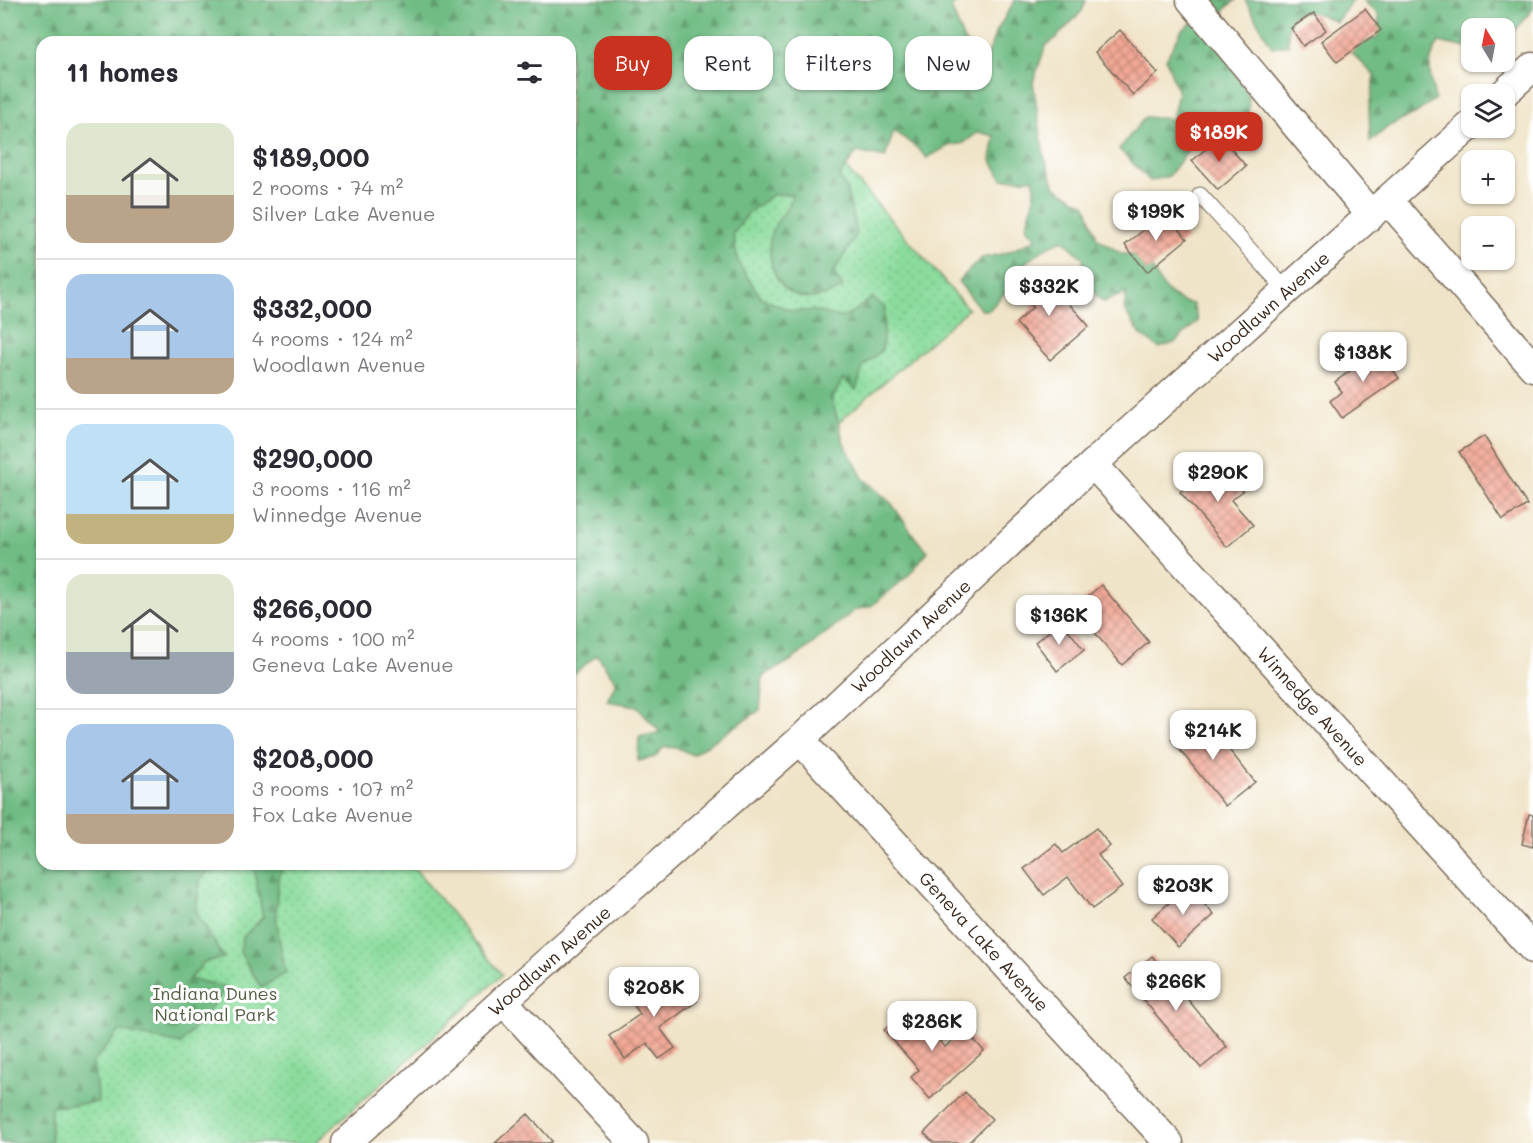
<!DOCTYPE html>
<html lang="en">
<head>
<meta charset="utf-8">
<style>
	body { margin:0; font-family:Mali,sans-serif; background:#f7f7f7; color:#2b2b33; height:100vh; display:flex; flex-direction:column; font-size:22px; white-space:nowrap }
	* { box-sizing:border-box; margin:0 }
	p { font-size:20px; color:#7c7c81 }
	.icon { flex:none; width:33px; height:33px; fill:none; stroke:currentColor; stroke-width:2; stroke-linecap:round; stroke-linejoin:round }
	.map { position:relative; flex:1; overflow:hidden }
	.panel { position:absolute; left:36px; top:36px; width:540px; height:834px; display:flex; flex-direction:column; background:#fff; border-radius:18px; box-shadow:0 2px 4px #0004 }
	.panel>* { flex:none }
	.hud { position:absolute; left:594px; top:36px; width:570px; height:54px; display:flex; gap:12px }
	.needle { width:39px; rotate:350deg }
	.fabs { position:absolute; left:1461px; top:18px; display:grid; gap:12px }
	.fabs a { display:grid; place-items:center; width:54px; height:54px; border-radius:12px; background:#fff; box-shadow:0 2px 4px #0004; font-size:30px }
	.price { position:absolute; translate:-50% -51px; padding:0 14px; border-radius:12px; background:#fff; color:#222; font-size:20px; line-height:39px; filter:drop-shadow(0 2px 3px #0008) }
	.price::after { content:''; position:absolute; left:50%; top:36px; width:18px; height:14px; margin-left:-9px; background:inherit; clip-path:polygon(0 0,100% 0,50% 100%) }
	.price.on { background:#c8321e; color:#fff }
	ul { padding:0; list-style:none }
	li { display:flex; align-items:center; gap:18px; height:150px; padding:0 30px }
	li+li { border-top:2px solid #e1e1e2 }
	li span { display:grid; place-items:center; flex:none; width:168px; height:120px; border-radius:18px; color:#555 }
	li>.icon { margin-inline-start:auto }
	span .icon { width:72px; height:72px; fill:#fffc; stroke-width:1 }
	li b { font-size:26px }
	h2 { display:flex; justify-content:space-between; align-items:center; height:72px; padding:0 30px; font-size:26px }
	.pill { padding:0 21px; border-radius:18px; background:#fff; box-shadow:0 2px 4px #0004; font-size:21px; line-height:54px }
	.pill.on { background:#c8321e; color:#fff }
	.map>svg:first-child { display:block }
</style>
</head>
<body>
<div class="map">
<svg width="1533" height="1143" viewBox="0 0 1533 1143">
	<defs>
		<pattern id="grass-dots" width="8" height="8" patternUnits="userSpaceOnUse" patternTransform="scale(1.5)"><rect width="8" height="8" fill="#8bdc9d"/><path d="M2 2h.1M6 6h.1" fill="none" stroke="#79bd87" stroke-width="1.8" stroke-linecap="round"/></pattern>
		<pattern id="forest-firs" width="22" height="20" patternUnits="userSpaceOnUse" patternTransform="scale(1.5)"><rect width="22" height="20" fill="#70bc84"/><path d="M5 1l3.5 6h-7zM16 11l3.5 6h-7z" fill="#5d996b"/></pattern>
		<pattern id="building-cross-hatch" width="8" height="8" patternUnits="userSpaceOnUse" patternTransform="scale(1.5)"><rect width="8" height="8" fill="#f2a896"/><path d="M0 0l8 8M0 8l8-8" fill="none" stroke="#c5897a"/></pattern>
	</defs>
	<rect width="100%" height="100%" fill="#fff"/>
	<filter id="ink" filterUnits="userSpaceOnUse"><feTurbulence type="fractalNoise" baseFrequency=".0167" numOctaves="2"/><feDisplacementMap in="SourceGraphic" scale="12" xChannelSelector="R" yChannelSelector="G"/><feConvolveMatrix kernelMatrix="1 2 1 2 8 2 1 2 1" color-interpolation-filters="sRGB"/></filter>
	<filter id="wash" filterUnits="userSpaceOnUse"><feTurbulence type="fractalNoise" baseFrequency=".008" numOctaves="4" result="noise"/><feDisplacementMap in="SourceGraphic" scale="24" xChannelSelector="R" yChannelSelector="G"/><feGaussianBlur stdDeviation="1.35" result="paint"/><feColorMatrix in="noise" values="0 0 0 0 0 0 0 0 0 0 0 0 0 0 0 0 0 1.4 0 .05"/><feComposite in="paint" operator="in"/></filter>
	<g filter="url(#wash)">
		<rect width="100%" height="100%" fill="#f0e4c8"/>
		<path fill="url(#grass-dots)" stroke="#63835e" stroke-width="1.5" d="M0,0L737,42L968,309L831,429L570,42H42V864H411L502,975L315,1143H0Z"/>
		<path fill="url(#forest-firs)" stroke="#567351" stroke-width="1.5" d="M0,0H960L951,7L964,41L986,61L995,34L1015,0L1036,2L1038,0H1086L1082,11L1056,38L1046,45L1033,82L1044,156L1055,187L1086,205L1097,238L1120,253L1147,258C1158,280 1166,300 1193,304L1198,321L1174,343L1159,348L1141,335L1124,309L1126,293L1103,302L1085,284L1083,258L1063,240L1049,246L1026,262L1007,290L989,310H981L958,281L982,258L1006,253L1037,239L1026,227L1034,199V179H1002L991,159L995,136L978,132L964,143L948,146L927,158L916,147L894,131L885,158L857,152L839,177L846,188L857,234L833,273L843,287C838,290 832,294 826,295C787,307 766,275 770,239C772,225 781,218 788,207C790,204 791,198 792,194L772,195L749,212L733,234L738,262L761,298L792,311H815L844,318L872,298L885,307L882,350L863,367L856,390L843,379L832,400L844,443L863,478L892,504L917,540L928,551L908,576L871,606L855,610L792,660L763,676L760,710L692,755L678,748L664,747L655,757L638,761L639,737L660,732L636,706L607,701L616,682L597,655L570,677V42H42V864H216L200,880L196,911L224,958L204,962L190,979L227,987L181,1044L120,1031L93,1062L98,1102L51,1107V1143H0Z
			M1211,0H1236L1226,8L1213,37L1227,57L1249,97L1248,117L1220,138L1187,134V152L1169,176L1150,181L1119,149L1145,117L1172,119L1178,93L1166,59L1181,31L1210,8Z
			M1245,0H1353L1336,22C1320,14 1310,8 1293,15L1288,29V45L1272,47Z
			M1363,0H1533V9L1515,30L1505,37L1504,28H1472L1471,49L1439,42C1425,64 1430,76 1435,99L1416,113L1389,126L1370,142L1369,107L1375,76L1349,50L1378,37L1379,15Z
			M253,864H283C271,902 277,934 286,973L261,988L240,952L243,937L263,917Z"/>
		<g id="blocks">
			<path fill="url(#building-cross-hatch)" d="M1365,9L1381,30L1337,62L1321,41Z
				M1314,13L1326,30L1303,46L1291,28Z
				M1120,30L1158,73L1133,95L1095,52Z
				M1220,136L1246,166L1218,190L1192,161Z
				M1166,212L1187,239L1147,272L1125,245Z
				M1039,270L1089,326L1050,360L1016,323L1033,307L1017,289Z
				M1379,350L1399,378L1342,418L1330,401L1342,392L1335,382Z
				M1484,436L1527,505L1503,520L1459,452Z
				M1217,460L1243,491L1231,500L1253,525L1227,547L1180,492Z
				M1101,585L1149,642L1122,665L1074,608Z
				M1062,622L1084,650L1057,671L1035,642Z
				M1201,715L1255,782L1225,806L1171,739Z
				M1529,814L1533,815V847L1522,844Z
				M1096,828L1110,846L1098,855L1122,887L1092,909L1068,877L1044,895L1024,869L1056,844L1063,853Z
				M1188,886L1214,915L1178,947L1152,918Z
				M1152,956L1227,1047L1201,1068L1125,978Z
				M677,972L697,1001L660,1028L675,1048L659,1059L647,1043L625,1059L609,1036L640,1014L633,1004Z
				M910,1008L945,1047L965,1030L984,1051L930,1099L911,1077L919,1070L884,1030Z
				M965,1092L992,1119L968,1143H934L924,1133Z
				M528,1114L552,1141L549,1143H495Z"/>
		</g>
	</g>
	<g filter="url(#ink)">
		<use href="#blocks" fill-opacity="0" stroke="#7a6b5a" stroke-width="1.5"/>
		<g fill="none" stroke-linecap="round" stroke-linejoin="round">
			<g stroke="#7a6b5a" stroke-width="17">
				<path id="service" d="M1200,195L1287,291"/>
			</g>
			<g stroke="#7a6b5a" stroke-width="31">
				<g id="minor">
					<path d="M1191,0L1371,215"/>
					<path d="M1503,94L1533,67"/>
					<path d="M1388,200L1533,367"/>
					<path id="s1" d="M1093,464L1533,949"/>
					<path id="s2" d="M800,740L1169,1143"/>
					<path d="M503,1001L634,1143"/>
					<path id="s3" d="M346,1143L503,1001L800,740L1093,464L1472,124"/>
				</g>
			</g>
			<use href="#service" stroke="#fff" stroke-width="15"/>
			<use href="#minor" stroke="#fff" stroke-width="28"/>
		</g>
	</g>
	<g text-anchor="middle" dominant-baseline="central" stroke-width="6" stroke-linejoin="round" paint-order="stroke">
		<g font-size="18" fill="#3b2a1e" stroke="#fff">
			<text stroke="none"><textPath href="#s3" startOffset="1245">Woodlawn Avenue</textPath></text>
			<text stroke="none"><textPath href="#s3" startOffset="759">Woodlawn Avenue</textPath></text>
			<text stroke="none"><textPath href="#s1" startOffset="327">Winnedge Avenue</textPath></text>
			<text stroke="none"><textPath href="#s2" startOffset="273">Geneva Lake Avenue</textPath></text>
			<text stroke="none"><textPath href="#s3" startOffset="273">Woodlawn Avenue</textPath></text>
		</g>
		<g font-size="18" fill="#535f44" stroke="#fff">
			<text x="215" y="993">Indiana Dunes<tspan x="215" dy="21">National Park</tspan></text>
		</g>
	</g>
</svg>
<div class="fabs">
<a><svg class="needle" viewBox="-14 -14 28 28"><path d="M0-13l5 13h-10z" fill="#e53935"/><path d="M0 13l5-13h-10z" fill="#7c7c81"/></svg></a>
<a><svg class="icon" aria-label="layers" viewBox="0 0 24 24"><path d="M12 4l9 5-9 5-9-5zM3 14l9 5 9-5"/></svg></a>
<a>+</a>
<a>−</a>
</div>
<b class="price on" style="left:1219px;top:163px">$189K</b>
<b class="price" style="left:1156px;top:242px">$199K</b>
<b class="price" style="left:1049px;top:317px">$332K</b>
<b class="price" style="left:1363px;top:383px">$138K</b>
<b class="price" style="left:1218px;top:503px">$290K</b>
<b class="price" style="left:1059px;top:646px">$136K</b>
<b class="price" style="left:1213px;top:761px">$214K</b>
<b class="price" style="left:1183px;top:916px">$203K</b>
<b class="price" style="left:1176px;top:1012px">$266K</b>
<b class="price" style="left:654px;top:1018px">$208K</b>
<b class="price" style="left:932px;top:1052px">$286K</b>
<div class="hud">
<a class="pill on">Buy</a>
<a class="pill">Rent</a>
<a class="pill">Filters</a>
<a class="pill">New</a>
</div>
<section class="panel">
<h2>11 homes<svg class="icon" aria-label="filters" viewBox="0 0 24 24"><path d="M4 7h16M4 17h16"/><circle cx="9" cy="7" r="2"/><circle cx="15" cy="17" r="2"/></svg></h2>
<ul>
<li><span style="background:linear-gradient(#dfe7d0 60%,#b9a48a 0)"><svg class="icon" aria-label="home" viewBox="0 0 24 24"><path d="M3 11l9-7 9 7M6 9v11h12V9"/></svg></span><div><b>$189,000</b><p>2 rooms · 74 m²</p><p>Silver Lake Avenue</p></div></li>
<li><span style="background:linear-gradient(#a9c7e8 70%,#b9a48a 0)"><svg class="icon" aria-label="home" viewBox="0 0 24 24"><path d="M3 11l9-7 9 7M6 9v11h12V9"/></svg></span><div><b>$332,000</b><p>4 rooms · 124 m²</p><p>Woodlawn Avenue</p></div></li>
<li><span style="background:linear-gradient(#bfe0f5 75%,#c2b280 0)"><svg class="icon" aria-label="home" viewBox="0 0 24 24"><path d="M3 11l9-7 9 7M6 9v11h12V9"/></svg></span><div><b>$290,000</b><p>3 rooms · 116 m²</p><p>Winnedge Avenue</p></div></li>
<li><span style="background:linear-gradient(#dfe7d0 65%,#9aa5b1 0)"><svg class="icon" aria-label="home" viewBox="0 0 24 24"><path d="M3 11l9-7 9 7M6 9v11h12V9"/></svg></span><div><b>$266,000</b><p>4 rooms · 100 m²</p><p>Geneva Lake Avenue</p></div></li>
<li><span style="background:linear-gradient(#a9c7e8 75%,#b9a48a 0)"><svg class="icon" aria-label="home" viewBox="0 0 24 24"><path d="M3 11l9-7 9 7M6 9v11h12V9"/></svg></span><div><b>$208,000</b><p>3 rooms · 107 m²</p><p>Fox Lake Avenue</p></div></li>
</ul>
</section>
</div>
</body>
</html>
